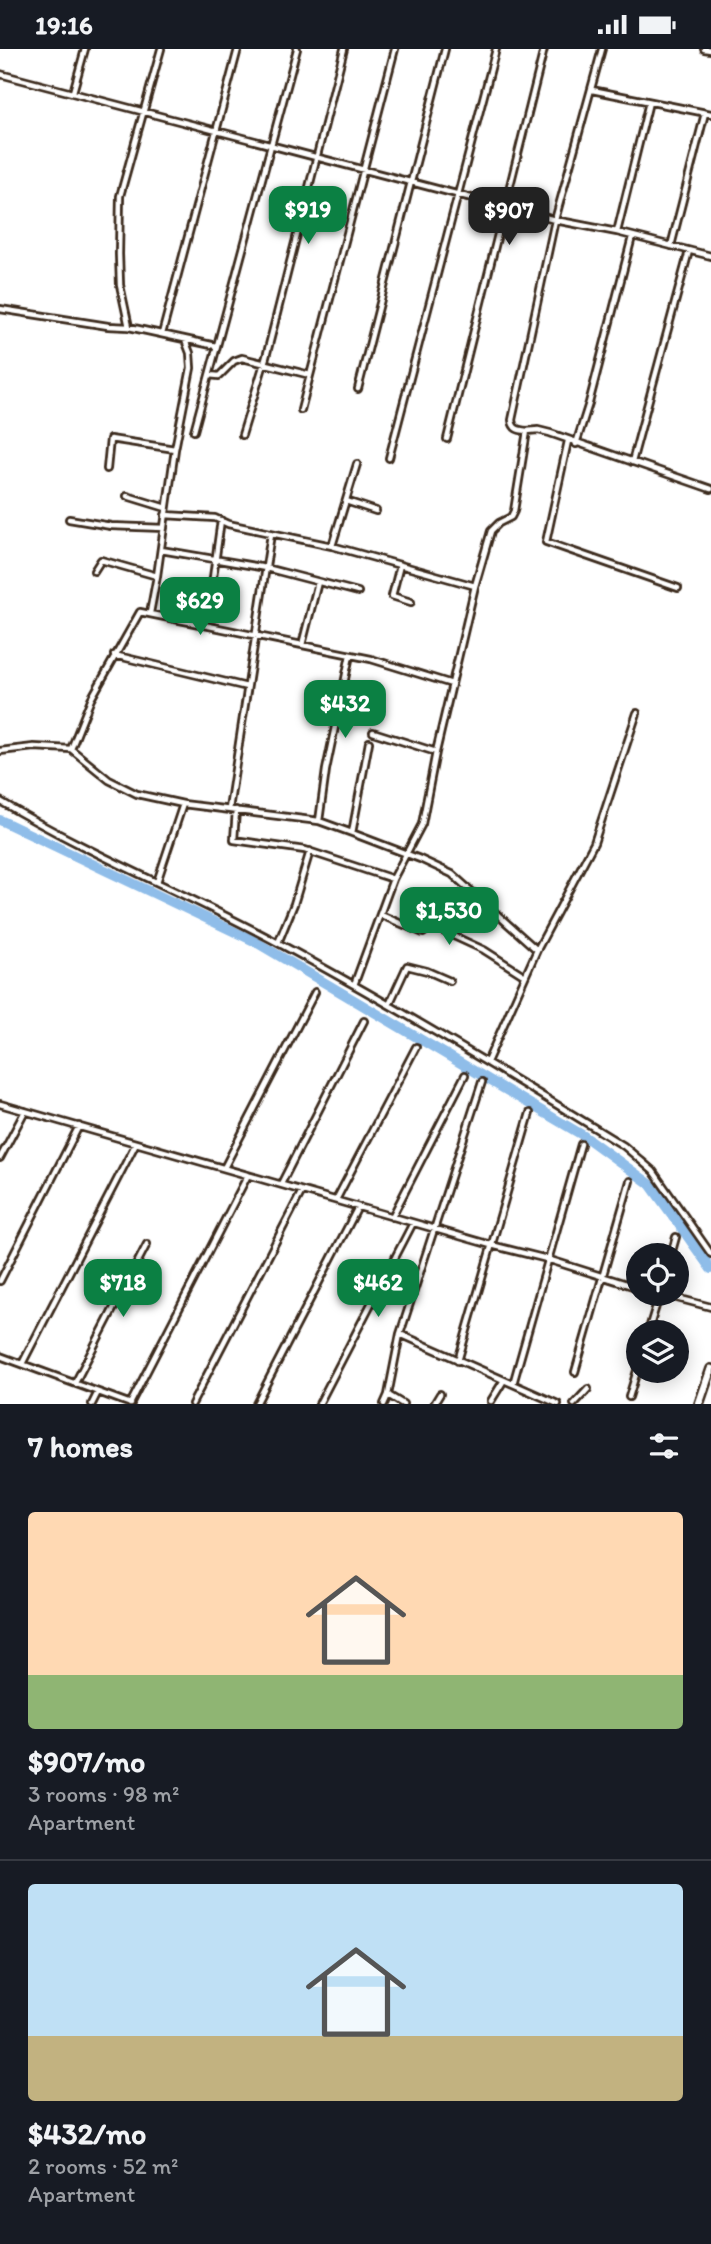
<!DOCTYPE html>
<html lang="en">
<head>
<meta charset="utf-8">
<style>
	body { margin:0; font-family:Itim,sans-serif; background:#242831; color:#f1f3f6; height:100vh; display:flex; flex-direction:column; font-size:26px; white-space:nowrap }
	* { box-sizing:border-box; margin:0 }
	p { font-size:23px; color:#9ea1a6 }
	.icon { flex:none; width:38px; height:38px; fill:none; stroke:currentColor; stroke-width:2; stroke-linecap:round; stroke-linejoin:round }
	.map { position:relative; height:1355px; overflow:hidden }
	.details { display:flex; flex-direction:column; background:#171b24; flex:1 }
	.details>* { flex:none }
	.tools { position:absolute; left:626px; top:1194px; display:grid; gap:14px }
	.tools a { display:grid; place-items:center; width:63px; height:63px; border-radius:50%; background:#171b24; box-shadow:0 4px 18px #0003; font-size:35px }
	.price { position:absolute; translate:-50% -60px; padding:0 16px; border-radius:14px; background:#0b8043; color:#fff; font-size:23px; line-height:46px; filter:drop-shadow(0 2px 4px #0008) }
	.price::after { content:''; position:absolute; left:50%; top:42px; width:21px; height:16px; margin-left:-10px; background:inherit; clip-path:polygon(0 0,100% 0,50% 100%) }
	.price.selected { background:#222; color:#fff }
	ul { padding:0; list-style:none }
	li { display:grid; align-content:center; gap:14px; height:371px; padding:0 28px }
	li+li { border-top:2px solid #363941 }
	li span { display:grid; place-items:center; height:217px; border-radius:7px; color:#555 }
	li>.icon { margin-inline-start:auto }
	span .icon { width:126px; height:126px; fill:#fffc; stroke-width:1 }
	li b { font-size:30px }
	h2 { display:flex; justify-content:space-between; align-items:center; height:84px; padding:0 28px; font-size:30px }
	.status { display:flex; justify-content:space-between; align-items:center; height:49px; padding:0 35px; background:#171b24; direction:ltr }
	.status svg { height:19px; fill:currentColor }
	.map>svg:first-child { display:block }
</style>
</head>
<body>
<div class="status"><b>19:16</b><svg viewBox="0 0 49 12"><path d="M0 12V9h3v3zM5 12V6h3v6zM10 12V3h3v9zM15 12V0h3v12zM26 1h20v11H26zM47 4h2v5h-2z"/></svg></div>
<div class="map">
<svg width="711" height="1355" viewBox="0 0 711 1355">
	<rect width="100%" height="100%" fill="#fff"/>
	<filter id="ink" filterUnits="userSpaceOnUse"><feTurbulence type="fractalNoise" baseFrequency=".0143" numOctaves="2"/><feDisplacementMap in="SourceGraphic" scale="14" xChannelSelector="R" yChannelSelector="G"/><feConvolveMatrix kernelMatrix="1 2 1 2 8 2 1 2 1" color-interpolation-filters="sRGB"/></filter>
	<g filter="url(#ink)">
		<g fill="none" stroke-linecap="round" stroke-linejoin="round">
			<path stroke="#8fbde9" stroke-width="10" d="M0,771L254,892L584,1087L650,1135L711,1220"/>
			<g stroke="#3b2a1e" stroke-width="10">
				<path id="street" d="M704,0L711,1
					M0,25L555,171L617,183L711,207
					M592,41L711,65
					M73,43L85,0
					M617,183L649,53
					M671,197L705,64
					M0,260L108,277L129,278L216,297
					M129,278L120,236L119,205L120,147L161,0
					M162,285L238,0
					M209,326L219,327L234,312L242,309L310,326
					M358,340L445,0
					M301,361L395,0
					M194,382L297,0
					M527,382L538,381L550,384L711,440
					M242,386L266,308L344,0
					M447,390L544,0
					M568,392L546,493L678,539
					M576,395L589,354L632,188
					M389,409L496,0
					M632,413L689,202
					M107,420L110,390L175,400
					M127,447L166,459
					M346,452L376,462
					M165,466L215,469L228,475L332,497L475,537
					M69,470L111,477L164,479
					M332,497L357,415
					M161,501L266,519L358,543
					M400,516L392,547L411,553
					M94,522L101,511L157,527
					M210,550L221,471
					M150,564L157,527L175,400L191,319L190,304L185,291
					M302,596L318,533
					M114,606L247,638
					M373,683L436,703
					M71,700L91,650L140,563L371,610L452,635
					M0,702L34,698L71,700L109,731L137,745L183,755L319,772L352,784L420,810L452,825L537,901L487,1013
					M0,752C90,806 188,845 280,895C397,958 511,1027 624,1097L653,1122L711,1205
					M229,760L271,485
					M236,761L234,791L305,801L393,830
					M319,772L326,721L350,606
					M352,784L369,693
					M157,833L183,755
					M381,866L423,884L432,877L484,901L525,927
					M278,894L294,855L310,802
					M537,901L594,794L637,664
					M354,936L393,830L422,775L436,703L475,537L491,482L499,474L511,468L514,462L527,382C518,381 513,380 512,371L555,171L602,0
					M389,956L407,917L427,922L450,932
					M0,1055L491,1196L547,1210L639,1239
					M0,1109L25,1062
					M224,1119L315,943
					M281,1135L364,972
					M336,1151L416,998
					M392,1168L465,1026
					M671,1206L676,1188
					M0,1232L79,1077
					M658,1244L711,1258
					M648,1283L660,1244
					M400,1285L558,1355
					M0,1307L131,1355
					M458,1312L530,1064
					M22,1315L136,1094
					M575,1323L630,1132
					M75,1334L147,1195
					M513,1335L581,1095
					M388,1346L403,1355
					M629,1348L639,1315
					M491,1352L504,1331
					M92,1355L98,1343
					M130,1355L248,1126
					M192,1355L302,1142
					M256,1355L358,1158
					M319,1355L413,1174
					M384,1355L388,1346L400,1285L482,1033
					M434,1355L440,1345
					M574,1355L588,1340"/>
			</g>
			<g stroke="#3b2a1e" stroke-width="12">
				<path id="secondary" d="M699,1355L711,1320"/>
			</g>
			<use href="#street" stroke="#fff" stroke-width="4.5"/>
			<use href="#secondary" stroke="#fff" stroke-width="7"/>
		</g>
	</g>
</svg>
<div class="tools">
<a><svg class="icon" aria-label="locate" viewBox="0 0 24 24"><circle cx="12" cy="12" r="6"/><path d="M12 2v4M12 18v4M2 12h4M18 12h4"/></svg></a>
<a><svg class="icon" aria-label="layers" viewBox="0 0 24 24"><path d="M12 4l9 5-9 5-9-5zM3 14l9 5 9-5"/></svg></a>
</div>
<b class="price" style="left:308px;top:197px">$919</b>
<b class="price selected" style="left:509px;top:198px">$907</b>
<b class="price" style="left:200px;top:588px">$629</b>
<b class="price" style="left:345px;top:691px">$432</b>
<b class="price" style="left:449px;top:898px">$1,530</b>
<b class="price" style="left:123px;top:1270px">$718</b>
<b class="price" style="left:378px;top:1270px">$462</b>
</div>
<section class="details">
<h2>7 homes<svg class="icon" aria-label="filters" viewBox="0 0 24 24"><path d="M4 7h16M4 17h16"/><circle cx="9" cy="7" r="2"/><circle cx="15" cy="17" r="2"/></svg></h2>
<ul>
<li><span style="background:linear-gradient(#ffd9b3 75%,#8fb573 0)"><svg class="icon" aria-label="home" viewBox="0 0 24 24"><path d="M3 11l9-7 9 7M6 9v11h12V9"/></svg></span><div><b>$907/mo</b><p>3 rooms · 98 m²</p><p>Apartment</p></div></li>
<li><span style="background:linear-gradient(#bfe0f5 70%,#c2b280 0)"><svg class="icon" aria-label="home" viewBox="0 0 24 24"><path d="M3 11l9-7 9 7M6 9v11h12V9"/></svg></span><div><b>$432/mo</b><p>2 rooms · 52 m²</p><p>Apartment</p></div></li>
</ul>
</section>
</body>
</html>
